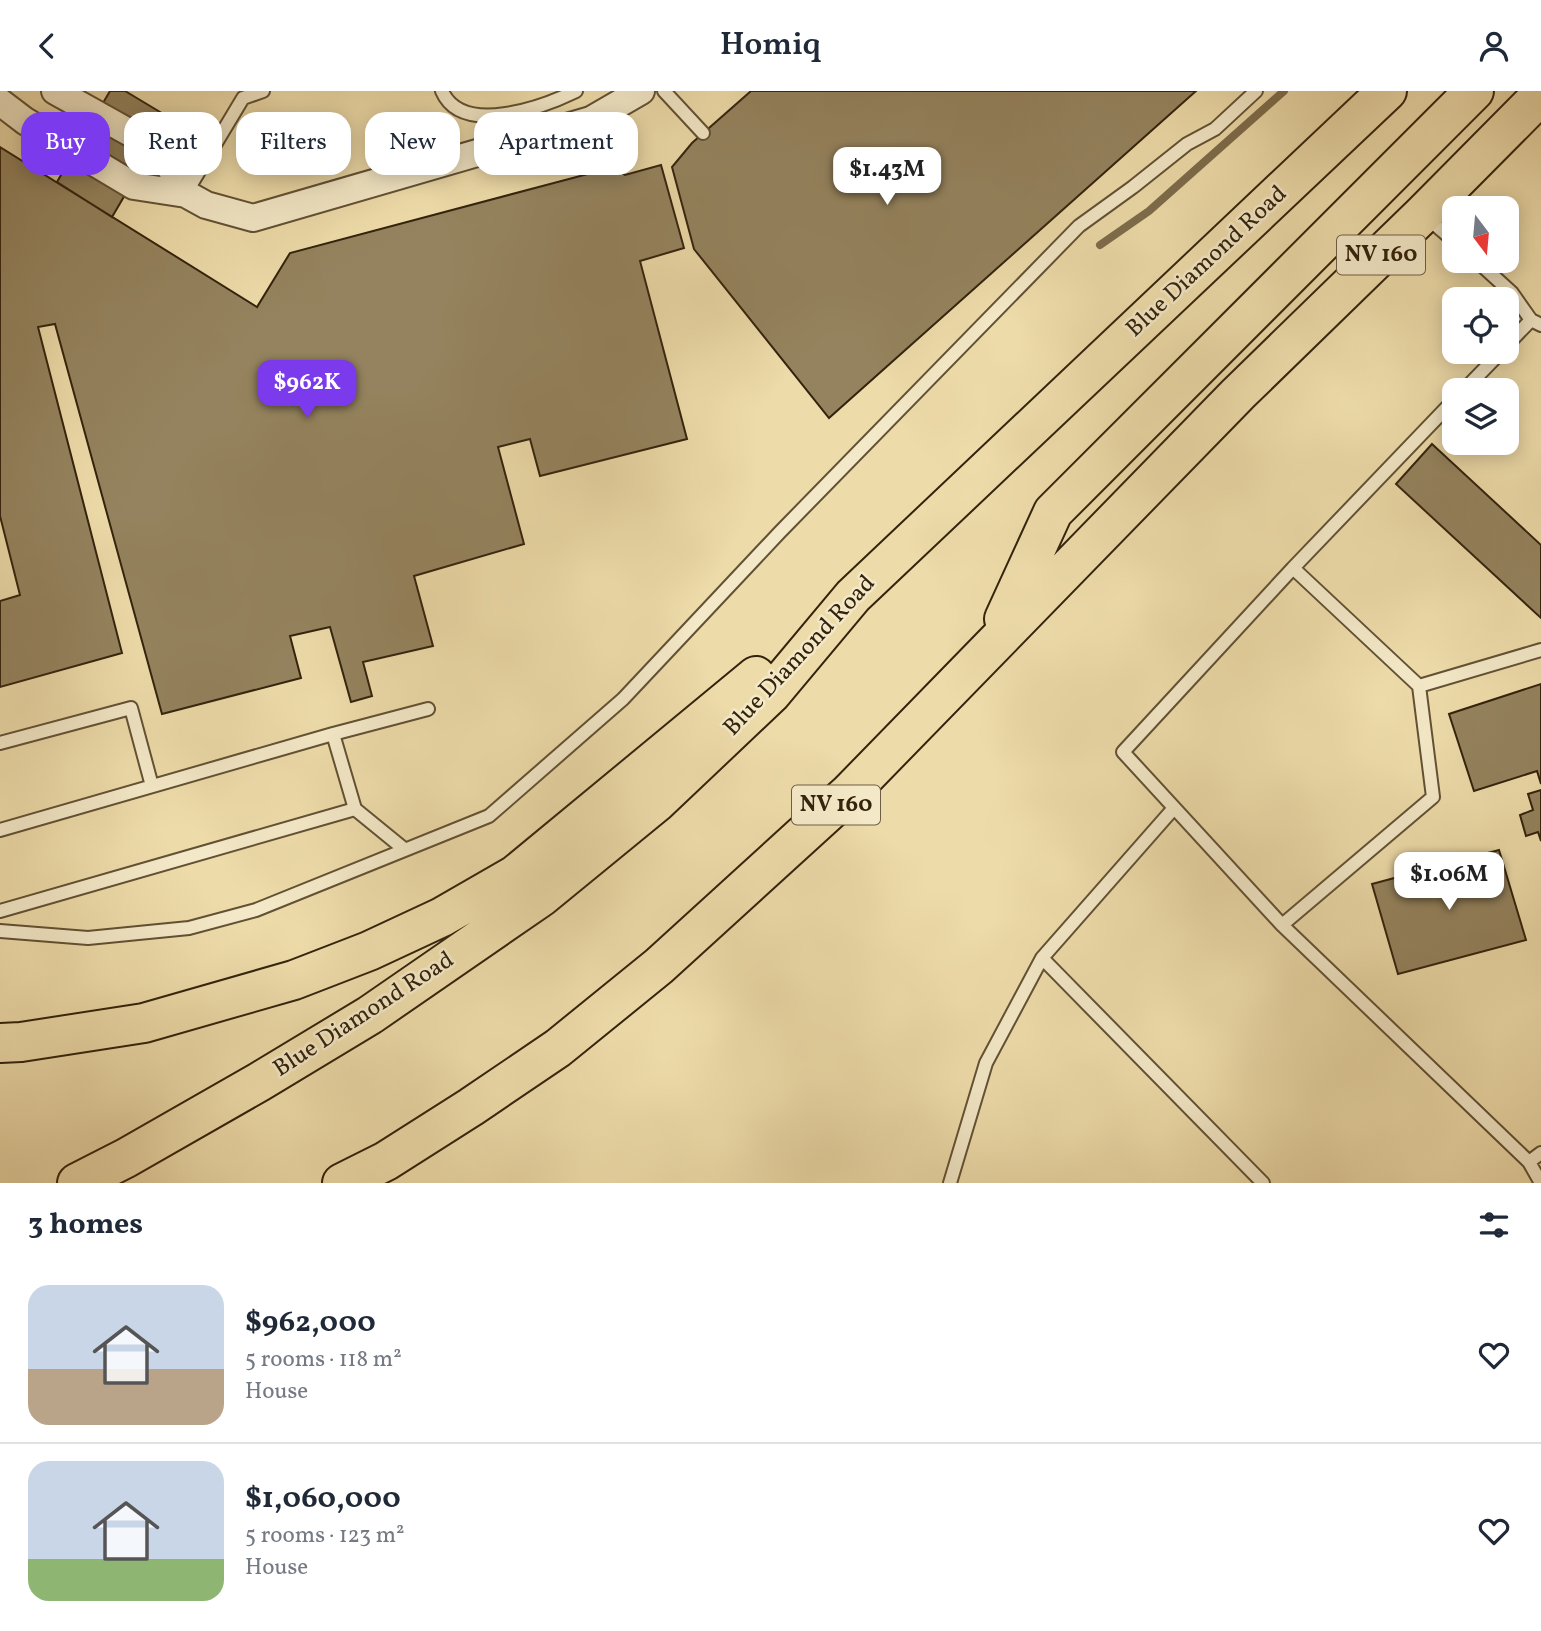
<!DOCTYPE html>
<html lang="en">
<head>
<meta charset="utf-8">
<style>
	body { margin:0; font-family:Vollkorn,serif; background:#f2f2f3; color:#1f2937; height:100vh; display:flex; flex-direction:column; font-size:26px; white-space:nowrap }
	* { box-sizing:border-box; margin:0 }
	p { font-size:23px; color:#747a83 }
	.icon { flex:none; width:38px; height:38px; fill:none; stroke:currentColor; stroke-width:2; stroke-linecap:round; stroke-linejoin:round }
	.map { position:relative; height:1092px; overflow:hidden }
	.sheet { display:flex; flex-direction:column; background:#fff; flex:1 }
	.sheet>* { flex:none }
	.hud { position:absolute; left:21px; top:21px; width:700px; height:63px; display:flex; gap:14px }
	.needle { width:46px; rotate:164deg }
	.controls { position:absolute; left:1442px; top:105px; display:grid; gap:14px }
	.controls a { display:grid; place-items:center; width:77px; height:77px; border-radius:14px; background:#fff; box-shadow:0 4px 18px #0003; font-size:35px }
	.price { position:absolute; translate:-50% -60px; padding:0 16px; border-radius:14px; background:#fff; color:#222; font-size:23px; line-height:46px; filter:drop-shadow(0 2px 4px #0008) }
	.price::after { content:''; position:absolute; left:50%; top:42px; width:21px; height:16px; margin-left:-10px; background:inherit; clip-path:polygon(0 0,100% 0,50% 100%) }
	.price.current { background:#7c3aed; color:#fff }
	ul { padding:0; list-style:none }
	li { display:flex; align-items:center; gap:21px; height:175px; padding:0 28px }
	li+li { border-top:2px solid #e0e1e3 }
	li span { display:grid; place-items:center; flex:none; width:196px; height:140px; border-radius:21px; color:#555 }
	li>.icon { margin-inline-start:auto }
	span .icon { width:84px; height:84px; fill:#fffc; stroke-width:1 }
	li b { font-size:30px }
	h2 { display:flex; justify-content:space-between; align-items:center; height:84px; padding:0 28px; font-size:30px }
	.chip { padding:0 24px; border-radius:21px; background:#fff; box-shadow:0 4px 18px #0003; font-size:24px; line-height:63px }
	.chip.current { background:#7c3aed; color:#fff }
	header { display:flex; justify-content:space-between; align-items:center; height:91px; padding:0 28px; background:#fff; font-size:32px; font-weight:600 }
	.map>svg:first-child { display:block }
</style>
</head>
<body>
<header><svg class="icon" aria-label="back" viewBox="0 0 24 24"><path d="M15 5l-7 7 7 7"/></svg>Homiq<svg class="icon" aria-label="person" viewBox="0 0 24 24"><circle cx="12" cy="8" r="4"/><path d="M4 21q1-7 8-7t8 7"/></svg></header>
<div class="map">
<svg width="1541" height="1092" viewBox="0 0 1541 1092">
	<rect width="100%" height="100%" fill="#eddba9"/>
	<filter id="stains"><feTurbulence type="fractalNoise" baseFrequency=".00286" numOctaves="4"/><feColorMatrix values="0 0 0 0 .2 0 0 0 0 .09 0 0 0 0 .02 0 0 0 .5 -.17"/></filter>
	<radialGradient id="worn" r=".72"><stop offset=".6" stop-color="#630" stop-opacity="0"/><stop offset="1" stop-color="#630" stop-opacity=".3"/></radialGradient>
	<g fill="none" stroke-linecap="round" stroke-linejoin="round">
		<path stroke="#7d6c4b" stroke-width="8" d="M1100,154L1149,120L1284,0"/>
	</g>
	<path fill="#94835e" stroke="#33230d" stroke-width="2" d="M110,0H125L170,27L112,126L57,91Z
		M751,0H1196L829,327L694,158L672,76L692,52Z
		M0,56L257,216L290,162L614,76L625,84L661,74L684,157L640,170L687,348L540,385L530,348L498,356L524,453L414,485L433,555L363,571L372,605L351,611L330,536L290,545L301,587L162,623L55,233L38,236L122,562L0,596V510L20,504L0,425Z
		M1432,353L1541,454V527L1396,393Z
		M1541,593V693L1537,680L1474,700L1449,623Z
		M1541,699V750L1538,741L1526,745L1520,724L1533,719L1528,703Z
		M1499,759L1526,849L1398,883L1372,793Z"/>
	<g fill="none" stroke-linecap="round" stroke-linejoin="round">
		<g stroke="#625134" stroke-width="16">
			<path id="lane" d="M442,0C462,46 543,16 576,0
				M664,0L703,42
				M186,102L243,7L263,0
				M1425,125L1454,150
				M1477,170L1512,202L1531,229
				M1507,254L1531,229L1541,234
				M1464,299L1501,261
				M1454,309L1293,477L1419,595L1433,706L1282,834L1529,1071
				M1419,595L1541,559
				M333,643L428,618
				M0,652L131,617L152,695
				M0,739L333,643L355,718
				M0,820L355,718L404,758
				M1282,834L1123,661L1293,477
				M0,840L88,847L189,837L256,819L489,725L623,608L780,441L1079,135L1133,96L1187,53L1215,38L1256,0
				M1042,867L1263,1092
				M950,1092L986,972L1042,867L1174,717
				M1541,1092L1529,1071L1541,1062"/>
		</g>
		<g stroke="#625134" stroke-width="30">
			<path id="street" d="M55,0L159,58L186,103
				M0,11L25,30L134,95L186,103L206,114L253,127L591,29L641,0"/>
		</g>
		<g stroke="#33230d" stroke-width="42">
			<path id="highway" d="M1004,528L1053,421L1474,0
				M0,952L21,951L144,932L294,889L369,860L442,826L515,784L756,585
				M77,1092L126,1067L259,991L370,924L541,806L657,711L771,603L853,505L1387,0
				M342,1092L386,1070L471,1016L558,957L659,875L850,701L1238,303L1423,123L1541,4"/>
		</g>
		<use href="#lane" stroke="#f3e8c7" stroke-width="12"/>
		<use href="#street" stroke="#f3e8c7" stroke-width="26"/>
		<use href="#highway" stroke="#eddba9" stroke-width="38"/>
	</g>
	<g text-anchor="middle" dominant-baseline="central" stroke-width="5" stroke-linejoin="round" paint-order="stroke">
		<g fill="#f3e8c7" stroke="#6d5e45" stroke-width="2">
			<rect x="1337" y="144.5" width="88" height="39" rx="5"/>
			<rect x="792" y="694.5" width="88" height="39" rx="5"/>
		</g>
		<g font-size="23" font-weight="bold" fill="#33230d">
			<text x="1381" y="164">NV 160</text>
			<text x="836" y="714">NV 160</text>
		</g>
		<g font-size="24" fill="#33230d" stroke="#f3e8c7">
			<text transform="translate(1207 171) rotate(-43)">Blue Diamond Road</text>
			<text transform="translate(800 565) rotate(-47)">Blue Diamond Road</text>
			<text transform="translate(364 924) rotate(-33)">Blue Diamond Road</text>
		</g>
	</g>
	<rect width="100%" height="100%" filter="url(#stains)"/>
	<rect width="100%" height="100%" fill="url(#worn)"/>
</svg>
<div class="controls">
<a><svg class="needle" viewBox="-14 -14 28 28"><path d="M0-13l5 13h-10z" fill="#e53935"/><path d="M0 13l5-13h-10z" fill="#747a83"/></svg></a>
<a><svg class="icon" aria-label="locate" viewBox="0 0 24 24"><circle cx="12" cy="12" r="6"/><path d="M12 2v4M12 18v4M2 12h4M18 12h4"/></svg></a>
<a><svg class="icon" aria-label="layers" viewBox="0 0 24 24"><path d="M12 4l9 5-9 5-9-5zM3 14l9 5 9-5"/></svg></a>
</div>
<b class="price" style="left:887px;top:116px">$1.43M</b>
<b class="price current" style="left:307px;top:329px">$962K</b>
<b class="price" style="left:1449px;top:821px">$1.06M</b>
<div class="hud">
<a class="chip current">Buy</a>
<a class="chip">Rent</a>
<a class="chip">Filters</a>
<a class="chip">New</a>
<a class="chip">Apartment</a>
</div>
</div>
<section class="sheet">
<h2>3 homes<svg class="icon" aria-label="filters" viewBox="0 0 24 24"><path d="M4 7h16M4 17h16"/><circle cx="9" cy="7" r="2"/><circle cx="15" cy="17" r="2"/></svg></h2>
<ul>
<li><span style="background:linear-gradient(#c9d6e8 60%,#b9a48a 0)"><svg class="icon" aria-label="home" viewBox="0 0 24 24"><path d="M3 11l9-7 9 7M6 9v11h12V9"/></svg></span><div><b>$962,000</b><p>5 rooms · 118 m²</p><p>House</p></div><svg class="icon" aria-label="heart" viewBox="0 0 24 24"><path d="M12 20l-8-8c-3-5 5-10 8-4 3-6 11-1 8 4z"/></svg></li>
<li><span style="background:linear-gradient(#c9d6e8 70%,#8fb573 0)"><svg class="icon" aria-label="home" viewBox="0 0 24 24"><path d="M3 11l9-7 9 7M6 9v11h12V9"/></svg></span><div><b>$1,060,000</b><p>5 rooms · 123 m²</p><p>House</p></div><svg class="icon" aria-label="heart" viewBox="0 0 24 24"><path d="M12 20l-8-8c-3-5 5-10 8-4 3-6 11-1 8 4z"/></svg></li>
</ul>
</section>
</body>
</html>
